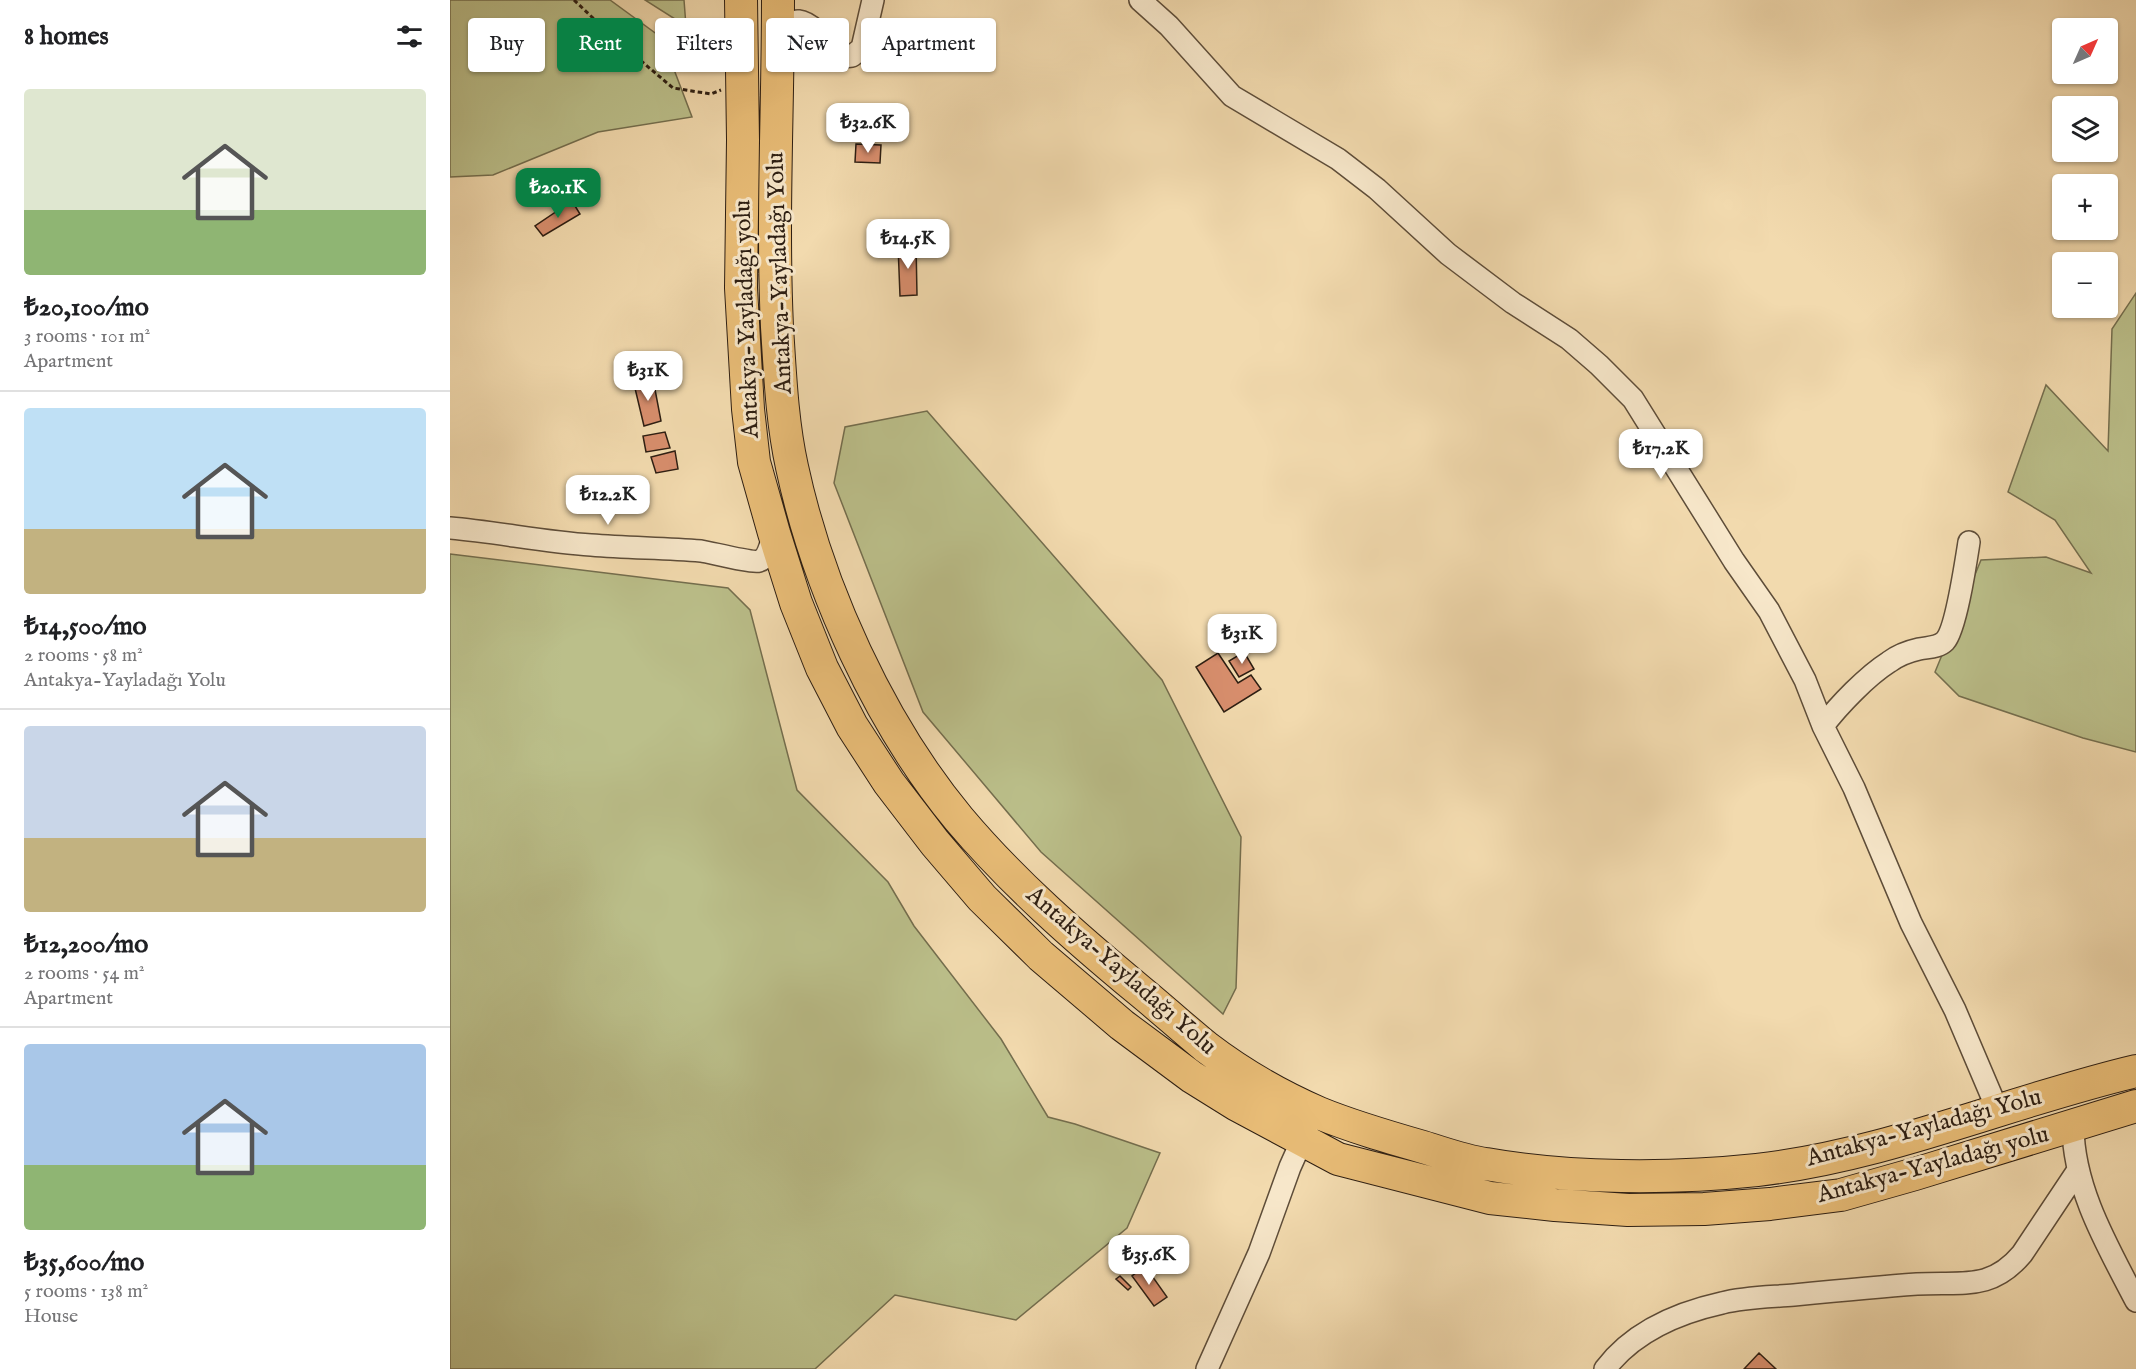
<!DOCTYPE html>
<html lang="en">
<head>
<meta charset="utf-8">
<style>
	body { margin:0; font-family:"IM FELL English",serif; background:#f6f6f6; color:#202124; height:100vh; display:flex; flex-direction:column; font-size:22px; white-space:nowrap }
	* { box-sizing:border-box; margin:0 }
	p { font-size:20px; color:#757577 }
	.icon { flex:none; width:33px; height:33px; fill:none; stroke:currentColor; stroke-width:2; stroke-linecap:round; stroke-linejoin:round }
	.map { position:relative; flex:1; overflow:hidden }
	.side { display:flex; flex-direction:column; background:#fff; width:450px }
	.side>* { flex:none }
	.guide { position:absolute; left:18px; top:18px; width:570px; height:54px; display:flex; gap:12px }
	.needle { width:39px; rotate:45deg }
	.buttons { position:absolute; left:1602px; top:18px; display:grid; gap:12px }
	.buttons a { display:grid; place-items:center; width:66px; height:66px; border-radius:6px; background:#fff; box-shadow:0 2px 4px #0004; font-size:30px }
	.price { position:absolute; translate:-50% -51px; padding:0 14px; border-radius:12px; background:#fff; color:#222; font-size:20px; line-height:39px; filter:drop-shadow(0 2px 3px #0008) }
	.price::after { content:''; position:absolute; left:50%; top:36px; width:18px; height:14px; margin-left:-9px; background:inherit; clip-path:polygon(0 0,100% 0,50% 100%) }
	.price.active { background:#0b8043; color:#fff }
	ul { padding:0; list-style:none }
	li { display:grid; align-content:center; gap:12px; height:318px; padding:0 24px }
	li+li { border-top:2px solid #e0e0e0 }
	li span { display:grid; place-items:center; height:186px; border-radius:6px; color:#555 }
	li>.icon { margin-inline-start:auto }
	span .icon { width:108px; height:108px; fill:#fffc; stroke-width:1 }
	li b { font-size:26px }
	h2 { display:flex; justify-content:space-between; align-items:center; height:72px; padding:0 24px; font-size:26px }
	.tag { padding:0 21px; border-radius:6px; background:#fff; box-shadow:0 2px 4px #0004; font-size:21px; line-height:54px }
	.tag.active { background:#0b8043; color:#fff }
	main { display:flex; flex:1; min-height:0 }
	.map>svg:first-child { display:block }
</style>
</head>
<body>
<main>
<section class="side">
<h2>8 homes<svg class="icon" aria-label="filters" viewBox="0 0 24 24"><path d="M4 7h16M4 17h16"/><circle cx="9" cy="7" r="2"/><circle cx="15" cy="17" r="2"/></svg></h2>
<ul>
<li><span style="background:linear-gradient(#dfe7d0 65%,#8fb573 0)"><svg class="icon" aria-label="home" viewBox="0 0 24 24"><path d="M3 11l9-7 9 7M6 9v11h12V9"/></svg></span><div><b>₺20,100/mo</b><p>3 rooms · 101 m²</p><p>Apartment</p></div></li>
<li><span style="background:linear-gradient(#bfe0f5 65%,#c2b280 0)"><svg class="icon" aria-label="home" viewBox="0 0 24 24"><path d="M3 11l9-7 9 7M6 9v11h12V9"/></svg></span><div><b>₺14,500/mo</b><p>2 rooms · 58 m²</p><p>Antakya-Yayladağı Yolu</p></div></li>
<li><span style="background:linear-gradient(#c9d6e8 60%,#c2b280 0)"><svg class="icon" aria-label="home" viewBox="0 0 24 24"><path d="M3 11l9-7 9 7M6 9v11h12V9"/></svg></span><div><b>₺12,200/mo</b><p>2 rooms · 54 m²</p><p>Apartment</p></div></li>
<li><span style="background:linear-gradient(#a9c7e8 65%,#8fb573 0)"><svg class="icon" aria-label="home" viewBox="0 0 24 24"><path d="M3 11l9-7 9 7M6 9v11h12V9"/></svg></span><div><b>₺35,600/mo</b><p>5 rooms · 138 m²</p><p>House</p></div></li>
</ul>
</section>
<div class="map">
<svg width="1686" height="1369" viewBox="0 0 1686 1369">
	<rect width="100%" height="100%" fill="#f2daae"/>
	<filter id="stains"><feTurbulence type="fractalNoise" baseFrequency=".00333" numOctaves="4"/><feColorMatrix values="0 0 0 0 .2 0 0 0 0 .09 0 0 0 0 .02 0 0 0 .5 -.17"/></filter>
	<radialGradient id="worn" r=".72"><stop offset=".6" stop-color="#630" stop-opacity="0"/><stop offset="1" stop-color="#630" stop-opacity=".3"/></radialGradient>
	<path fill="#bbbf8a" stroke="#746e4e" stroke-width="1.5" d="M0,0H160L212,38L242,117L148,132L43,175L0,177Z
		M195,0H234L236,26Z
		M1686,293V752L1633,738L1509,696L1485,672L1531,560L1596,557L1641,573L1605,520L1558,492L1596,385L1658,451L1662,329Z
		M477,411L712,680L791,837L786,988L773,1014L591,852L473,712L384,483L395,427Z
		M0,554L278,588L300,610L347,790L438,882L464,926L551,1039L598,1117L625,1124L710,1153L677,1228L566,1320L445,1295L365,1369H0Z"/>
	<path fill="#d88e6d" stroke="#2d1e12" stroke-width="1.5" d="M406,144L431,145L430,163L405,162Z
		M122,201L130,214L93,236L85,226Z
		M434,221H443L442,233L433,232Z
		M466,244L467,295L450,296L448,245Z
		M203,379L211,421L194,426L184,384Z
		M215,432L220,448L196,452L193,436Z
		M225,451L228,469L206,473L201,457Z
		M794,652L804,669L789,677L779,661Z
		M768,653L788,683L801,675L811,689L774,712L746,667Z
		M695,1266L717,1297L704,1306L682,1276Z
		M670,1276L681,1287L678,1290L666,1279Z
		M1309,1353L1326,1369H1294Z"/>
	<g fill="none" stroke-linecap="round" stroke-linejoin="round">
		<g stroke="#5e4d39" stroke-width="24">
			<path id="minor" d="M690,0L719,26L782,96L888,159L927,189L998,254L1063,303L1119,339L1149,365L1183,399L1284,561L1319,611L1355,680L1373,726L1404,788L1461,923L1505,1010L1548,1111
				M328,30C334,26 342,20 349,21C362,22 384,48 393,57L402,56L412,48L423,0
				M0,528C47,532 94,542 141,545C178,548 214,548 251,551C263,553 301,563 309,561C319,558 321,541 324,533
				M1373,726C1389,705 1417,676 1439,662C1447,656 1460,651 1469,649C1478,647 1488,648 1495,641C1506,629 1516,561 1519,542
				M1623,1126C1623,1188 1658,1247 1686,1301
				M757,1369L809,1253L840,1167L857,1129
				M1155,1369C1183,1332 1227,1313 1272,1303C1295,1297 1321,1297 1344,1295C1385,1291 1426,1287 1467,1284C1511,1281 1540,1292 1572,1254L1628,1170"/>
		</g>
		<g stroke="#2d1e12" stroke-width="34">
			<path id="highway" d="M291,0L293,140L291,288L298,409L304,462L324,533L346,603L372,668L402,726L439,783L485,843L532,898L591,956L672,1025L742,1077L787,1105L888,1159L1040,1198L1105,1205L1178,1210L1254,1209L1320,1204L1391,1195L1465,1174L1686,1106
				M328,0C328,109 322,218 327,327C330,373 332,422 342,467C368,588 430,724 509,819C562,882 626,938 690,991C712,1009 734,1029 756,1047C790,1073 830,1096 869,1113C903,1127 938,1137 973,1147C993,1153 1014,1161 1036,1164C1120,1179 1222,1179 1307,1170C1438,1155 1559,1101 1686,1071"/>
		</g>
		<path stroke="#2d1e12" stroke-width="3" stroke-dasharray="4.5 3" stroke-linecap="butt" d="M124,0L164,38L223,88L261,94L271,90"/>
		<use href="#minor" stroke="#f7e7ca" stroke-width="21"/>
		<use href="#highway" stroke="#e9bd77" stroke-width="32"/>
	</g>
	<g text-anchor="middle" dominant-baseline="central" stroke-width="6" stroke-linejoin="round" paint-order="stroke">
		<g font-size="24" fill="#2d1e12" stroke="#f7e7ca">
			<text transform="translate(330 273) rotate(-92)">Antakya-Yayladağı Yolu</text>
			<text transform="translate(297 319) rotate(-92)">Antakya-Yayladağı yolu</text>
			<text transform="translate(671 971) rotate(41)">Antakya-Yayladağı Yolu</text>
			<text transform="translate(1474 1128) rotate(-15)">Antakya-Yayladağı Yolu</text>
			<text transform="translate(1483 1165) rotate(-15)">Antakya-Yayladağı yolu</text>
		</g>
	</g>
	<rect width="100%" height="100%" filter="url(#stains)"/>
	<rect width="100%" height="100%" fill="url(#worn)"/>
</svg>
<div class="buttons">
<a><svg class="needle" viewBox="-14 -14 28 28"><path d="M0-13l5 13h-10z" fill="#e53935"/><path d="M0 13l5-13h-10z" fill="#757577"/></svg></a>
<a><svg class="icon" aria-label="layers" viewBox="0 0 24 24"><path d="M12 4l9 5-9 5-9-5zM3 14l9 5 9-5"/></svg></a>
<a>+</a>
<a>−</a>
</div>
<b class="price" style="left:418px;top:154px">₺32.6K</b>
<b class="price active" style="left:108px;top:219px">₺20.1K</b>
<b class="price" style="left:458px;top:270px">₺14.5K</b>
<b class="price" style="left:198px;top:402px">₺31K</b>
<b class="price" style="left:1211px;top:480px">₺17.2K</b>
<b class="price" style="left:158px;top:526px">₺12.2K</b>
<b class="price" style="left:792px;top:665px">₺31K</b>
<b class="price" style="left:699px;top:1286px">₺35.6K</b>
<div class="guide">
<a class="tag">Buy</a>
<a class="tag active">Rent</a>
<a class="tag">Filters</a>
<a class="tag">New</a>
<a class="tag">Apartment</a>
</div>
</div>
</main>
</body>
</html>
